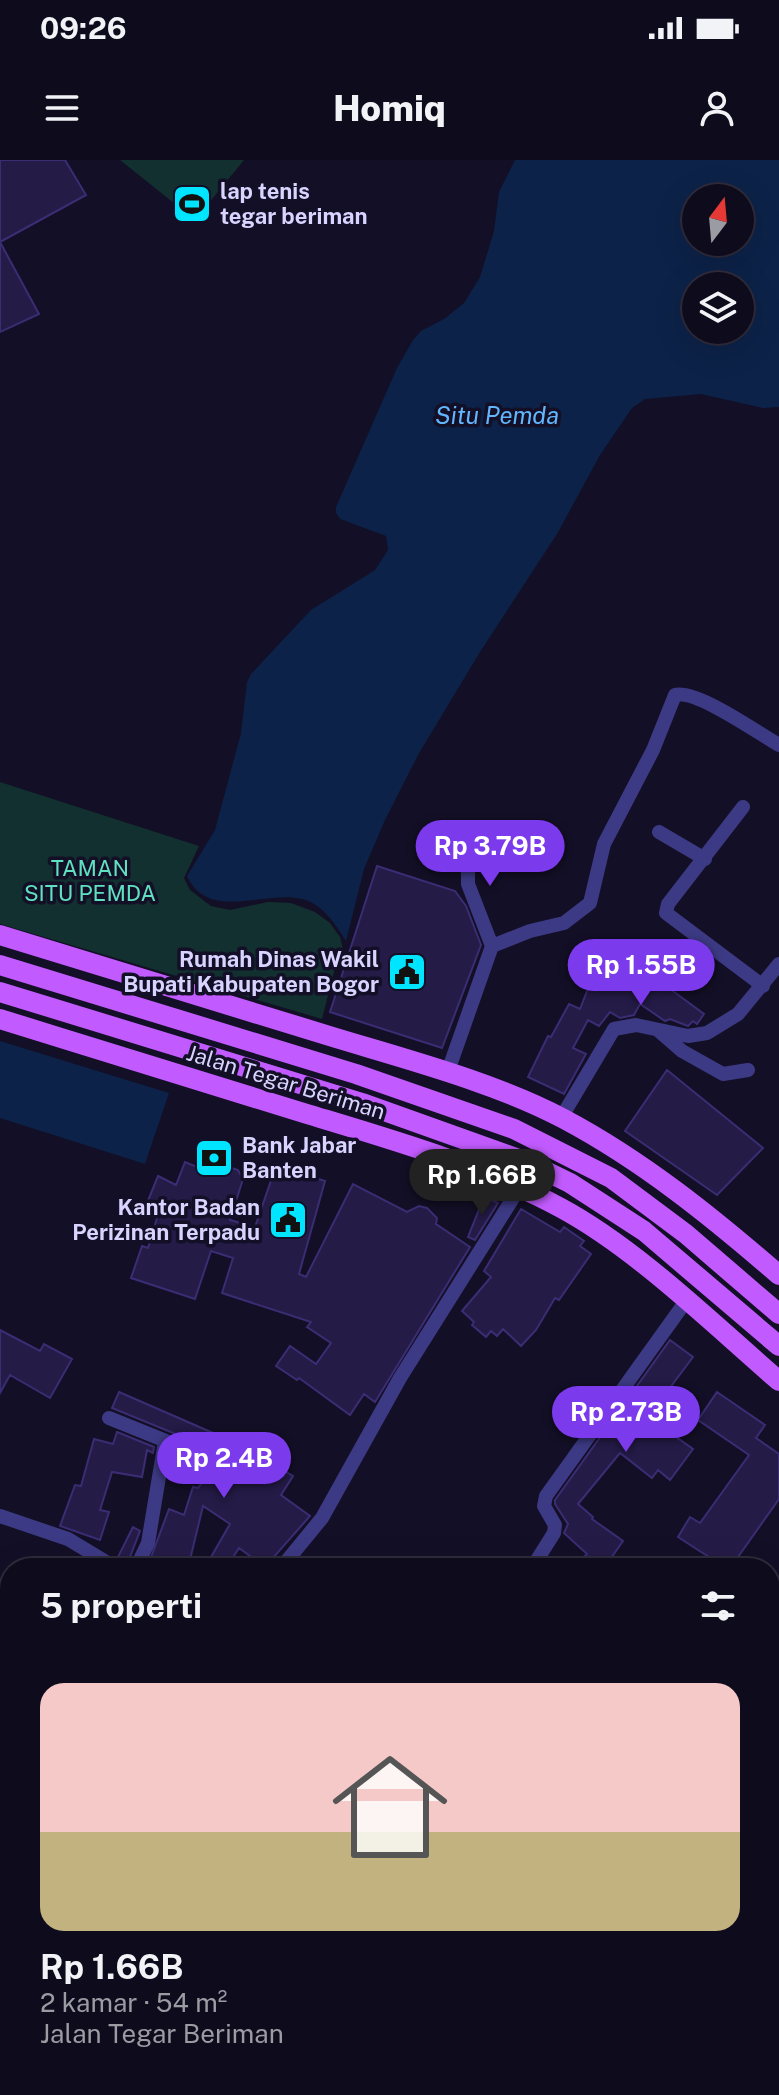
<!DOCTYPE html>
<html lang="id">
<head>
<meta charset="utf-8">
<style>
	body { margin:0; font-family:"Public Sans",sans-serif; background:#1c1929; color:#f1f3f6; height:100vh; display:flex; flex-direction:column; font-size:30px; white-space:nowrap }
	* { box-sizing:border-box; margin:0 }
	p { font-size:26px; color:#9b9ba3 }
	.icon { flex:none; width:44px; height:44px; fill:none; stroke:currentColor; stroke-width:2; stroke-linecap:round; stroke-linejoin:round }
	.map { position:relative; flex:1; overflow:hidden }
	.side { position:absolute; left:0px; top:1398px; width:780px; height:538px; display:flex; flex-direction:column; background:#0e0b1c; border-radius:32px 32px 0 0; box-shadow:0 8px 32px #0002,0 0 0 2px #2e2b3b }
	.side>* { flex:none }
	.needle { width:52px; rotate:16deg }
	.buttons { position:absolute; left:682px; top:24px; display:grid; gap:16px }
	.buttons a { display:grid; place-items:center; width:72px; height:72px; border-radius:50%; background:#0e0b1c; box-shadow:0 8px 32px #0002,0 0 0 2px #2e2b3b; font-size:40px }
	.price { position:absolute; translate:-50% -68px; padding:0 18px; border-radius:28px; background:#7c3aed; color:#fff; font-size:26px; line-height:52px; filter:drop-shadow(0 2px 4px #0008) }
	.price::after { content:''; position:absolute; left:50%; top:48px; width:24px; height:18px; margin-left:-12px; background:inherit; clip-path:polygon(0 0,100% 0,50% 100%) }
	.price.active { background:#222; color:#fff }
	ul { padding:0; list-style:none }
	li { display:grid; align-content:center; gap:16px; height:424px; padding:0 40px }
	li span { display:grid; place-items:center; height:248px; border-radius:24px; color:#555 }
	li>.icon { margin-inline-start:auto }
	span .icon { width:144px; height:144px; fill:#fffc; stroke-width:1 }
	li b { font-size:34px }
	h2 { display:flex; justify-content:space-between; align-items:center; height:96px; padding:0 40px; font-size:34px }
	.status { display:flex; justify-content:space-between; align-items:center; height:56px; padding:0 40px; background:#0e0b1c; direction:ltr }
	.status svg { height:22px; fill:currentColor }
	header { display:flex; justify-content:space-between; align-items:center; height:104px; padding:0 40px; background:#0e0b1c; font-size:36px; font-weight:800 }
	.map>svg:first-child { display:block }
</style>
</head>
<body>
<div class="status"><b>09:26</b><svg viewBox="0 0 49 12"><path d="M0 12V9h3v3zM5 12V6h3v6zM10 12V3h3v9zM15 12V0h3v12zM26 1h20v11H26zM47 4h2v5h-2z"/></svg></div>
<header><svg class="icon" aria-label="menu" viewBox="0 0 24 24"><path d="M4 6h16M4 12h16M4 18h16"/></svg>Homiq<svg class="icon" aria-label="person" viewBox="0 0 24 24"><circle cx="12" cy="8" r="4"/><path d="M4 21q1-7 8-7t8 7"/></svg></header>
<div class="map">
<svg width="779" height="1935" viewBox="0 0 779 1935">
	<rect width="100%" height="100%" fill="#130f26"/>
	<path fill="#12302f" d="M120,0H244L195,60Z
		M0,622L199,686L184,718L190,730L211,746L230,750L268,742L291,743L315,752L330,763L340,777L343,789L336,804L322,859L0,764Z"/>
	<path fill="#0c2248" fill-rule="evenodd" d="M515,0H779V247L763,248L701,234L645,239L632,248L600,295L557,374L480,492L418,595L385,660L364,709L346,781C335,764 323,744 302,739C265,730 208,762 187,716L215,670L241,573L247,522L251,514L311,450L375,410L388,390L386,376L340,359L336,353V347L397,208L413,180L421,171L444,159L464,143L480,117L494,71L499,32ZM696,38H740V82H696ZM696,126H740V170H696Z
		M0,881L169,933L145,1004L0,958Z"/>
	<path fill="#241b47" stroke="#3b2d73" stroke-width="2" d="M0,0H65L86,35L0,82L39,154L0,172Z
		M377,706L455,731L466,746L481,785L442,888L330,852Z
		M599,801L628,812L630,810L673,831L704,854L697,864L693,861L688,866L670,859L665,861L640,844L634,855L620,858L610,852L599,866L588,860L573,888L586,894L564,934L528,917L548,876L551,877L569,844L580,849Z
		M667,910L763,988L717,1035L625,971Z
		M206,999L238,1010L243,1019L230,1060L255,1067L276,1006L325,1021L299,1114L306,1117L353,1024L407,1052L419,1046L427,1048L437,1058L436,1064L470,1087L375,1242L364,1234L350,1255L299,1218L297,1220L276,1206L290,1186L316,1204L331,1183L307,1167L311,1162L222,1133L233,1098L211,1091L195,1139L131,1118L142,1086L148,1088L157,1058L143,1053L158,1016L176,1025L185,1002L202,1009Z
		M484,1037L498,1043L475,1080L468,1077Z
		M521,1049L560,1072L564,1067L584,1081L580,1086L591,1094L559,1140L555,1138L536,1170L521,1186L503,1169L497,1176L491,1171L486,1177L472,1165L474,1162L462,1151L491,1117L484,1111Z
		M0,1170L40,1191L44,1184L72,1199L50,1238L10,1215L0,1233Z
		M670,1180L693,1197L648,1257L693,1289L670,1320L658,1310L652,1318L620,1293L578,1344L593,1357L592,1359L623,1381L604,1408H601L585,1396L587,1394L564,1373L568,1364L555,1344V1340Z
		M119,1232L243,1286L293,1316L281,1335L310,1356L265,1407L239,1388L226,1408H214L207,1404L230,1364L203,1346L188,1408H147L169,1349L184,1355L193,1327L198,1328L212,1310L224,1314L228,1312L233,1302L227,1295L112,1248Z
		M717,1232L765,1265L756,1278L779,1294V1339L738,1397L753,1408H726L678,1377L690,1357L700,1363L749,1295L698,1260Z
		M117,1272L154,1287L153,1293L147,1290L142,1317L112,1312L100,1350L109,1352L100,1380L60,1366L75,1325L81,1326L94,1279L113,1284Z
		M133,1367L140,1371L128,1402L118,1397Z"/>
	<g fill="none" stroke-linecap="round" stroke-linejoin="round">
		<path stroke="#3d3a85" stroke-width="14" d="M743,647L668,744L666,753L763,826
			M659,672L705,699
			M492,786L530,771L564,763L590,743L604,684L653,590L675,535C696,529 758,573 779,585
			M659,871L682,891L723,914L748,910
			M447,914L492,786L468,724V703L492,669
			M561,958L614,869L636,865L688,876L707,873L738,854L779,804
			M109,1258L223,1304
			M0,1356L68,1379L116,1408
			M136,1408L148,1383L165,1281
			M281,1408L322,1358L400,1218L520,1027
			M532,1408L554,1373L555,1365L544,1346L546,1336L686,1141
			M770,1536L779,1540
			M0,1547L10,1552
			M770,1641L779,1643
			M0,1690L10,1677
			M770,1744L779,1739
			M770,1816L779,1817
			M0,1842L10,1848
			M133,1926L149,1935
			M759,1926L762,1935
			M227,1935L235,1926
			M492,1935L496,1926
			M607,1935L620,1926"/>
		<path stroke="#c25bff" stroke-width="20" d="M0,775C112,809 224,844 336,878C409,900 496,923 564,959C643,1001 712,1057 779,1115
			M0,805L356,914L514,969L611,1018L686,1074L779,1154
			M0,832L362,943L527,1002L570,1023L644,1071L779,1186
			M0,859C102,891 204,922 307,954C393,980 481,1005 561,1048C637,1089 713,1164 779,1221"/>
	</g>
	<defs>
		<g id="stadium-square" transform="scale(2)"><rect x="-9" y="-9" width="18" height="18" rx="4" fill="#00e5ff" stroke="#130f26"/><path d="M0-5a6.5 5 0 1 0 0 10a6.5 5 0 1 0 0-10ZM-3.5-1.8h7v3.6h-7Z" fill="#111"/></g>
		<g id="civic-square" transform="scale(2)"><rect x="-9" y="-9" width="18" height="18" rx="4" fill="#00e5ff" stroke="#130f26"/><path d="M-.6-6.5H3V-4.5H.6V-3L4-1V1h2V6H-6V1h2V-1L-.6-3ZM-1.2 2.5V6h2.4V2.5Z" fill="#111"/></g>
		<g id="bank-square" transform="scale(2)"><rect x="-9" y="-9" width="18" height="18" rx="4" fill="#00e5ff" stroke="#130f26"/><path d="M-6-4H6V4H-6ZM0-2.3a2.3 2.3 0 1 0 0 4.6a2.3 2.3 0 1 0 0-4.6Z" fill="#111"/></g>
	</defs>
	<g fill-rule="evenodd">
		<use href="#stadium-square" x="192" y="44"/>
		<use href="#civic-square" x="407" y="812"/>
		<use href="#bank-square" x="214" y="998"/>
		<use href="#civic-square" x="288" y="1060"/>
	</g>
	<g text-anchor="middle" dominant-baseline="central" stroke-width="7" stroke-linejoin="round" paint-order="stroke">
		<g font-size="22" font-weight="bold" fill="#d9d4ff" stroke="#130f26" text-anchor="start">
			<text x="220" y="31">lap tenis<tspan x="220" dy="25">tegar beriman</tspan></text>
			<text x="379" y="799" text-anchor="end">Rumah Dinas Wakil<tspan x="379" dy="25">Bupati Kabupaten Bogor</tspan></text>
			<text x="242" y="985">Bank Jabar<tspan x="242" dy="25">Banten</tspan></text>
			<text x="260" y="1047" text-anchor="end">Kantor Badan<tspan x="260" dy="25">Perizinan Terpadu</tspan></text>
		</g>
		<g font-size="22" fill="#5fe0c0" stroke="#130f26">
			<text x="90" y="708">TAMAN<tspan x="90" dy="25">SITU PEMDA</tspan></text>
		</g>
		<g font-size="22" fill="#d9d4ff" stroke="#130f26">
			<text transform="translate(286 922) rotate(17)">Jalan Tegar Beriman</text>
		</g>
		<g font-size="24" font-style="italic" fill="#62b6ff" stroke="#130f26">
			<text x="497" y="255">Situ Pemda</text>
		</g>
	</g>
</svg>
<div class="buttons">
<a><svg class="needle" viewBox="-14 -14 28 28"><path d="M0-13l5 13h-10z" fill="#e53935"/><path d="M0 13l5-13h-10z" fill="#9b9ba3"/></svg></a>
<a><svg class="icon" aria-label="layers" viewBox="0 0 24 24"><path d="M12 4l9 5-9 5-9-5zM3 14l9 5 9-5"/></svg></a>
</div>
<b class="price" style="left:490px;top:728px">Rp 3.79B</b>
<b class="price" style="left:641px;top:847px">Rp 1.55B</b>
<b class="price active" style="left:482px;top:1057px">Rp 1.66B</b>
<b class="price" style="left:626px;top:1294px">Rp 2.73B</b>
<b class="price" style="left:224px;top:1340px">Rp 2.4B</b>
<section class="side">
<h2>5 properti<svg class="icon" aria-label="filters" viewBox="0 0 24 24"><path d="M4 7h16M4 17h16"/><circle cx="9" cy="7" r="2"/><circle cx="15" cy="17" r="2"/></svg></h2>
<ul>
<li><span style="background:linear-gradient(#f6c9c9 60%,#c2b280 0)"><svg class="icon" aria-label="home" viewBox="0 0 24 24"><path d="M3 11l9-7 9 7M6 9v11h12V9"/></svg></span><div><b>Rp 1.66B</b><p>2 kamar · 54 m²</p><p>Jalan Tegar Beriman</p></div></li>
</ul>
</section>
</div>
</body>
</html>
